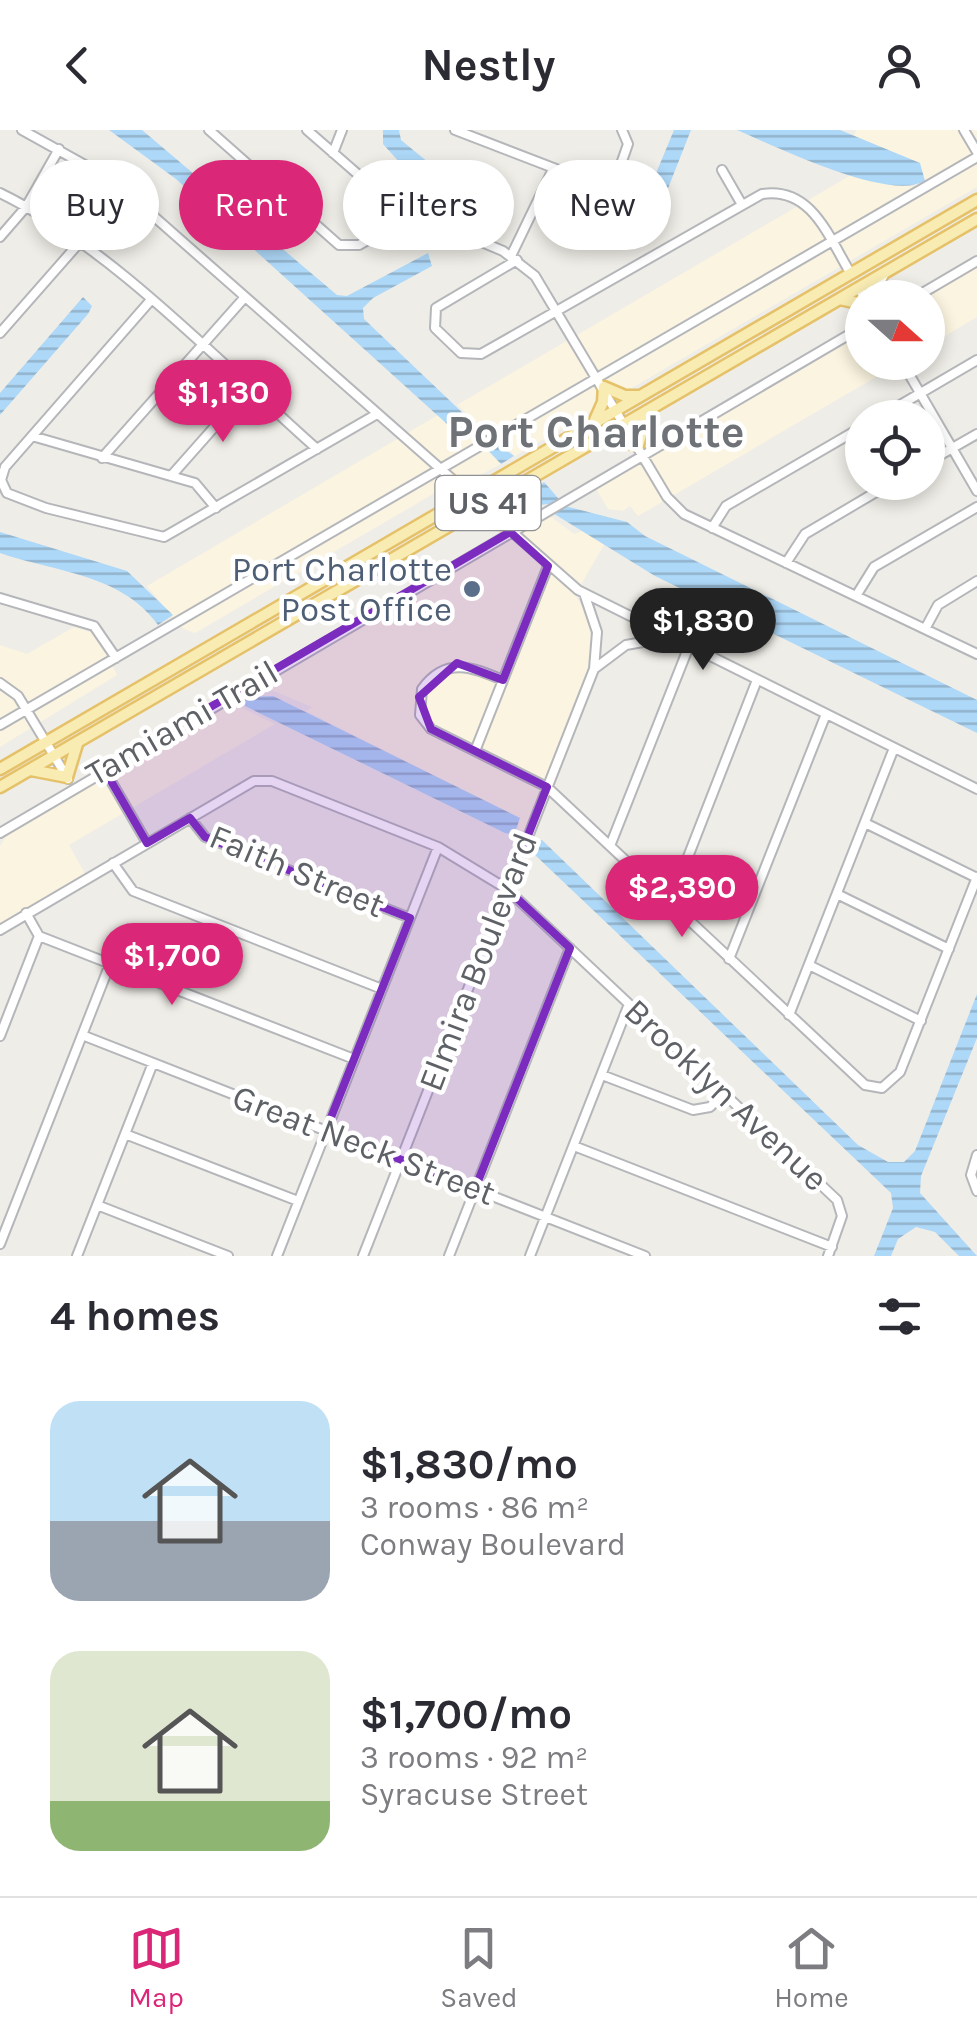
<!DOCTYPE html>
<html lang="en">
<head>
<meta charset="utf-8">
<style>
	body { margin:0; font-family:Karla,sans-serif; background:#f7f7f7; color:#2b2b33; height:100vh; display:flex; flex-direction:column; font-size:38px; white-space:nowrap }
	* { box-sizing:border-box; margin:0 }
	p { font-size:32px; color:#7c7c81 }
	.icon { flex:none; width:55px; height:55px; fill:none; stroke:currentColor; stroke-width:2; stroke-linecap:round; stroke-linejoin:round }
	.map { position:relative; height:1126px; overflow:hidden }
	.details { display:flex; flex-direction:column; background:#fff; flex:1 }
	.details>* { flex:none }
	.guide { position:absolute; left:30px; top:30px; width:918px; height:90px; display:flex; gap:20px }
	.needle { width:65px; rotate:111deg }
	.tools { position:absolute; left:845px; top:150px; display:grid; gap:20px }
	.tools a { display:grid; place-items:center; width:100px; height:100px; border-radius:50%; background:#fff; box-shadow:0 5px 15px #0003; font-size:50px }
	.price { position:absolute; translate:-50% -85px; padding:0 22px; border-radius:35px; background:#db2777; color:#fff; font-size:32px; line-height:65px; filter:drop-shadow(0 2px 5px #0008) }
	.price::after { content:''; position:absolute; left:50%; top:60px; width:30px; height:22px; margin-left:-15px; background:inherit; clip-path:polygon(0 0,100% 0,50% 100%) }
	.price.on { background:#222; color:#fff }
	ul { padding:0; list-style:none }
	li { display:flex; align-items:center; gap:30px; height:250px; padding:0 50px }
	li span { display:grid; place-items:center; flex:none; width:280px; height:200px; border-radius:30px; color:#555 }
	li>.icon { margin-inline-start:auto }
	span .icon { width:120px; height:120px; fill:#fffc; stroke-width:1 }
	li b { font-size:42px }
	h2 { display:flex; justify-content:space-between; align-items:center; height:120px; padding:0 50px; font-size:42px }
	.tag { padding:0 35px; border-radius:45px; background:#fff; box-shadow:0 5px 15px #0003; font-size:35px; line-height:90px }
	.tag.on { background:#db2777; color:#fff }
	header { display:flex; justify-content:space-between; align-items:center; height:130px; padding:0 50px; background:#fff; font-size:45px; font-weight:700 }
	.tabs { display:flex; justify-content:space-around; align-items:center; height:140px; border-top:2px solid #e1e1e2; background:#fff; font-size:28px; color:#7c7c81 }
	.tabs a { display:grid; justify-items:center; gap:5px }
	.tabs .on { color:#db2777 }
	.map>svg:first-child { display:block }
</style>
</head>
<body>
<header><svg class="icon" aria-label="back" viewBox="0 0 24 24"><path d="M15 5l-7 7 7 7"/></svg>Nestly<svg class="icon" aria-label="person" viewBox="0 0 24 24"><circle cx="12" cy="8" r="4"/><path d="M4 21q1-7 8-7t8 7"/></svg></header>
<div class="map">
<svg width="977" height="1126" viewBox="0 0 977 1126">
	<defs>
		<pattern id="forest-crowns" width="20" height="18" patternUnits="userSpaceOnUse" patternTransform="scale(2.5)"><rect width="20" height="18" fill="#c6e4c6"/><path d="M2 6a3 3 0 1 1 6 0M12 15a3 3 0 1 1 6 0" fill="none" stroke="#a4bca4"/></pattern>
		<pattern id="water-rules" width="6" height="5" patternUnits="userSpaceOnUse" patternTransform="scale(2.5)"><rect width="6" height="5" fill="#aed8f8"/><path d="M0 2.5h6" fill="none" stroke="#91b3cc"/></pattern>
	</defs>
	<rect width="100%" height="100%" fill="#efede7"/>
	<path fill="#fbf4e0" d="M856,0H977V57L515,326L457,275L851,45L914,57L919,33L854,6Z
		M977,137V187L928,216L925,167Z
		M862,204V232L900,233L638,386L630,376L623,381L608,379L596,359Z
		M438,285L479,312L501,334L447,363L440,360L195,503L182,498L147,456Z
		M550,386L574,404L584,400L605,413L575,465L589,488L593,529L526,703L518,699L519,688L306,581L312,577L259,555Z
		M74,497L96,504L117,545L0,617V515L27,524Z
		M230,572L275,594L69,715L89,751L0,804V716L8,703Z"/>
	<path fill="url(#forest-crowns)" d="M63,32L116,67L86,107L38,72Z"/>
	<path fill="url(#water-rules)" d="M109,0H142L337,165L347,166L428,123L432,136L373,168L363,178L364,189L488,307L514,326L501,334L480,312L447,294L176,49Z
		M383,0H399L401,10L429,33L503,60L497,76L428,50L401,34L383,14Z
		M674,0H691L663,71L584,120L569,115L566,107L571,93L595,96L647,65Z
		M737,0H840L920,33L925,51C888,72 777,17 737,0Z
		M83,167L92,176L88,184L0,285V263Z
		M544,352L565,376L627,392L645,406L977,570V603L655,446L556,385L548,374L524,377L521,373Z
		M0,402L127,441L173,485L158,495C122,444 55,442 0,423Z
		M273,566L520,688L514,705L505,703L245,576V567Z
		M542,710L858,1015L888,1032H904L915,1021L977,864V908L921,1046L920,1063L977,1126H959L935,1102L916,1097L898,1109L891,1126H874L893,1078L891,1063L534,724L535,711Z"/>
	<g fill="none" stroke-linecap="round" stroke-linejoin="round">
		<g stroke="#b4b6ba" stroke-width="12">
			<path id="minor" d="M22,0L85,35L150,83L578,460L977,659
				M209,0L339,115H359L411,85
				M307,0L392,74L503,121L535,146L667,367L684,384L977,524
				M455,0L590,52L621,34L628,14L622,0
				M964,0L977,22
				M333,23L342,0
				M722,40L741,73
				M0,63C111,117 223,236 317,319
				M0,107L26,77L59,19
				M511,126L553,39
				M517,130L436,178L435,198L461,223L481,224L762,64C812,56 829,108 851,144
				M859,158L864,168
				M872,168L884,145
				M914,168L977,131
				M150,171L5,337L1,350L7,363L46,378L164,407L377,284
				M0,203L80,112
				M902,232L977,361
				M878,288L977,230
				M32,306L195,353L216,378
				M102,328L245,167
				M928,332L977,304
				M171,346L248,259
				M712,398L726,376L862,297
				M786,433L805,404L893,352
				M856,466L874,437L977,377
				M0,468L94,496L116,528
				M925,499L938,475L977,451
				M594,539L626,515L671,507
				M503,550C472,537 446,526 422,559L420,585L431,599L547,657L865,955L882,958L900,942L977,747
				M0,553L18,566L68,649
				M0,595L977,27
				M475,621L548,436
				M104,639L147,713
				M190,688L205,707L410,788
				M865,693L977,748
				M0,703L862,197
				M610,716L689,516
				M113,733L133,761L382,859
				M837,764L949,819
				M670,773L757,550
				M26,783L39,806L354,929
				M0,800L254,651H272L438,717L507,759L837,1070L842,1086L828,1126
				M729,829L826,584
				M809,835L921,891
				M789,885L894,618
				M82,905L645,1126
				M0,906L39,806
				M602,945L693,980L710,977L724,963
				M125,1004L298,1071
				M574,1016L832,1117
				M977,1025L971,1045L977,1061
				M97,1075L228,1126
				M0,1114L110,834
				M77,1126L153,933
				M277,1126L438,717
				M363,1126L594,539L597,502L584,463
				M449,1126L570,818
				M530,1126L629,874"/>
		</g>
		<g stroke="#e5c169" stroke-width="15">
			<path id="major" d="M840,169L862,174
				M595,290L603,272L604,257L625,266H639
				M602,307L638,315L648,282
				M447,378L452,351
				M469,388L497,390
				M501,394L500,378L509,363
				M0,639L977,70
				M31,640L67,647L77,614
				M0,657L977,89"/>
		</g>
		<use href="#minor" stroke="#fff" stroke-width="8"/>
		<use href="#major" stroke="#f8ecb3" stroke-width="10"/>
	</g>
	<path fill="#7b2cbf" fill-opacity="0.2" stroke="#7b2cbf" stroke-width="8" stroke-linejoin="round" d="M510,402L548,436L503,550L457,533L419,567L431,599L547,657L507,759L570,818L475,1059L326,1000L410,788L205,707L190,688L147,713L104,639Z"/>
	<circle fill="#5c6f8a" stroke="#fff" stroke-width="4" cx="472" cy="459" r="10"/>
	<g text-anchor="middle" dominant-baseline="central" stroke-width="9" stroke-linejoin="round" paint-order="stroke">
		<rect fill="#fff" stroke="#8e9093" stroke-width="2.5" x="435.5" y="346" width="105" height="54" rx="8"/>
		<g font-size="32" font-weight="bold" fill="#5e6165">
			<text x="488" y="373">US 41</text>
		</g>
		<g font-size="35" fill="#4e5e75" stroke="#fff" text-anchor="end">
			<text x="452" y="439">Port Charlotte<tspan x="452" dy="40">Post Office</tspan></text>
		</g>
		<g font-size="35" fill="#5e6165" stroke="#fff">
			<text transform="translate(182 593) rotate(-30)">Tamiami Trail</text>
			<text transform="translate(297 741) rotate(23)">Faith Street</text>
			<text transform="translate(478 832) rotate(-69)">Elmira Boulevard</text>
			<text transform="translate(726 965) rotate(43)">Brooklyn Avenue</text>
			<text transform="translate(364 1015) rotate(21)">Great Neck Street</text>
		</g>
		<g font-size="45" font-weight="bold" fill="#6f7377" stroke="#fff">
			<text x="596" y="302">Port Charlotte</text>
		</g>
	</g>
</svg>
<div class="tools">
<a><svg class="needle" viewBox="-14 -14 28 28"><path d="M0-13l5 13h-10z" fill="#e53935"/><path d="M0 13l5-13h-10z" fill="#7c7c81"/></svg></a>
<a><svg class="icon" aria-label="locate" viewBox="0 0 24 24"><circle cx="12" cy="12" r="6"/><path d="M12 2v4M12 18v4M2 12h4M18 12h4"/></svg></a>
</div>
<b class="price" style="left:223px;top:315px">$1,130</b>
<b class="price on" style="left:703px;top:543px">$1,830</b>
<b class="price" style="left:682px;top:810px">$2,390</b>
<b class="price" style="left:172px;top:878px">$1,700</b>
<div class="guide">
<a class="tag">Buy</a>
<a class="tag on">Rent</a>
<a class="tag">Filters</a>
<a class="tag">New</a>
</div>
</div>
<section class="details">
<h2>4 homes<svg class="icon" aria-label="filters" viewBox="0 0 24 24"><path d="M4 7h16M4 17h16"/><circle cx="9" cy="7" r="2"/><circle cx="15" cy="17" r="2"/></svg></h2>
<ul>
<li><span style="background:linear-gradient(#bfe0f5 60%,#9aa5b1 0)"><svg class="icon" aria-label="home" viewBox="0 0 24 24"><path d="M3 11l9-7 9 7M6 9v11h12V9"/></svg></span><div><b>$1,830/mo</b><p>3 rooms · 86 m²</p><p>Conway Boulevard</p></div></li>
<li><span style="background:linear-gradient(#dfe7d0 75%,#8fb573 0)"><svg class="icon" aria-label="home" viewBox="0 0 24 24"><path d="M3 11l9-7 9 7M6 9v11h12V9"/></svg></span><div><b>$1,700/mo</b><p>3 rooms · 92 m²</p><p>Syracuse Street</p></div></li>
</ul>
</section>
<nav class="tabs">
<a class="on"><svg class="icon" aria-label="map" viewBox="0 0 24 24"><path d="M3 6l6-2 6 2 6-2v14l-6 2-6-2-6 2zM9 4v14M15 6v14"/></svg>Map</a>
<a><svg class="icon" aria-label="saved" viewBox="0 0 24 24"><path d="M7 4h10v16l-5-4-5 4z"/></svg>Saved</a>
<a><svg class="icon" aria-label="home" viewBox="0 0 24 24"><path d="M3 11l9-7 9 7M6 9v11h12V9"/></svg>Home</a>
</nav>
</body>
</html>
